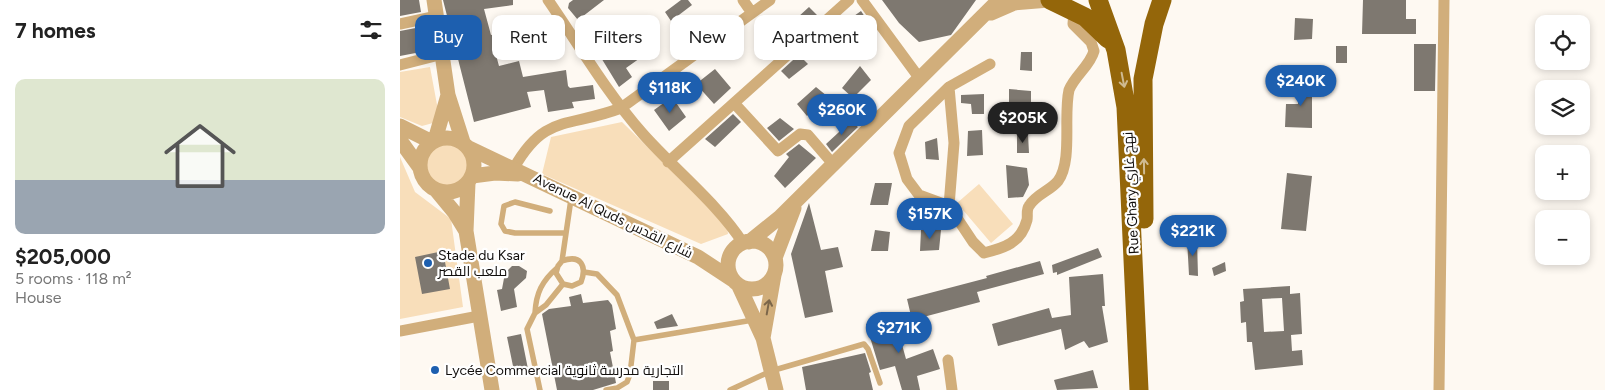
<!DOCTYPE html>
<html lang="en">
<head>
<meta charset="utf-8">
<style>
	body { margin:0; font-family:Figtree,Cairo,sans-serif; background:#f2f2f2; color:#222; height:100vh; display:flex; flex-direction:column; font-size:19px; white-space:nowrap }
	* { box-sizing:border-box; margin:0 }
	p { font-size:16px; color:#767676 }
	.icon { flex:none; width:28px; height:28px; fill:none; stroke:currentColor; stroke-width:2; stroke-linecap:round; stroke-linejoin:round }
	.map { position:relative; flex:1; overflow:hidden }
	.drawer { display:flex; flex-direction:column; background:#fff; width:400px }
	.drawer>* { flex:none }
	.hud { position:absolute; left:15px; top:15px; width:475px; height:45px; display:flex; gap:10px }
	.buttons { position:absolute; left:1135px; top:15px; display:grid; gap:10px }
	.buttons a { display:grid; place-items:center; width:55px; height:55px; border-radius:10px; background:#fff; box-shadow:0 2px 8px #0003; font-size:25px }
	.price { position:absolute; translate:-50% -42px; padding:0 11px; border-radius:18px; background:#1d5faf; color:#fff; font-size:16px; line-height:32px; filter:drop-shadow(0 1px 2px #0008) }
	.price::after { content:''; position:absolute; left:50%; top:30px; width:15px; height:11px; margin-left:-8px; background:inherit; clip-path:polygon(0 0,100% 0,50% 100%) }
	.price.selected { background:#222; color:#fff }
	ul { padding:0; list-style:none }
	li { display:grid; align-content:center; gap:10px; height:265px; padding:0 15px }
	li+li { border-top:1px solid #e0e0e0 }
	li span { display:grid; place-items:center; height:155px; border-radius:10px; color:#555 }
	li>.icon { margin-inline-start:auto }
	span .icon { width:90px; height:90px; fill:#fffc; stroke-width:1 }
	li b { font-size:21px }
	h2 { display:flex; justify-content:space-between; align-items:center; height:60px; padding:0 15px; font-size:21px }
	.tag { padding:0 18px; border-radius:10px; background:#fff; box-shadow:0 2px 8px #0003; font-size:18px; line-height:45px }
	.tag.selected { background:#1d5faf; color:#fff }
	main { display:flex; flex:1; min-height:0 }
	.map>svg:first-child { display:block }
</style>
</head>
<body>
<main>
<section class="drawer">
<h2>7 homes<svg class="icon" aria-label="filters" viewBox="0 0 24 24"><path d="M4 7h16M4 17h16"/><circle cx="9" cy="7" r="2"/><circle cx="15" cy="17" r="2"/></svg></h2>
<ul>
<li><span style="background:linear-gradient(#dfe7d0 65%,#9aa5b1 0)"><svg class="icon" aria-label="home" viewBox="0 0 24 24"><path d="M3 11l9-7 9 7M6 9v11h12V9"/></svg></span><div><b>$205,000</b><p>5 rooms · 118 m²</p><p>House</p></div></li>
</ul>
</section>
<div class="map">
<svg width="1205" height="390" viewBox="0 0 1205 390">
	<rect width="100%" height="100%" fill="#fef9f2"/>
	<path fill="#f8deba" d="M30,67L38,110L33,123L22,126L0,117V72Z
		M222,122L327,225L328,234L301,244L142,174L151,137Z
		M24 165a22 22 0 1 1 44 0a22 22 0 1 1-44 0Z
		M0,157L15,192L51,219L63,307L0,319Z
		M579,184L613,224L591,243L557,203Z"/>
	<path fill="#7e7870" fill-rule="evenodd" d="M0,0H19L21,12L0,16Z
		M43,0H113V5L84,9L91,35L115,30L117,40L93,44L99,66L119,61L123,77L166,70L168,86L170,88L193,85L195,99L172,102L174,108L148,112L144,90L127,92L131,107L74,122Z
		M173,0H204L178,20L168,8L169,3Z
		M281,0H288L292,5L271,21L265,12Z
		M482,0H576L551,35L519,42L499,23Z
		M963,0H1006V19H1016V34H962Z
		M409,7L419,17L395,38L386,28Z
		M461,11L473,29L466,33L458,22L441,34L437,28Z
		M895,18L913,19L912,39L894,40Z
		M150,20L162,34L143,42L135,22Z
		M21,27L26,51L0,56V31Z
		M432,31L437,37L404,60L408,64L389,79L381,71L404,50Z
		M229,35L243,56L226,68L232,77L219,87L200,56Z
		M1014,44H1036L1035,91H1014Z
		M936,46H947V63H936Z
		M621,52H632V71L620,70Z
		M460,66L471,80L453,98L442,88Z
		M315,69L331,88L314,104L296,84Z
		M898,79L912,80V128L885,127L886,104H898Z
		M416,87L427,96L407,116L397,104Z
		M609,89L631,91V104L609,108Z
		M584,94V114H572L571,104L561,103V95Z
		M272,97L286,117L269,131L254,110Z
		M333,114L341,122L315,147L305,139Z
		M380,118L394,129L379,141L367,128Z
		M451,121L458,127L432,152L426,144Z
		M582,130L583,155L567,156L568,131Z
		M617,134H628L629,153H617Z
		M537,138L539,160L526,159L525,142Z
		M399,144L416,158L385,188L374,176L389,157L386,154Z
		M606,165L627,168L629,185L623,197L608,198Z
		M887,173L912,176L906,231L881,229Z
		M475,183H492L488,205H470Z
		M409,203L421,250L438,247L443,267L425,271L433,312L405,318L391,254Z
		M475,230L490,232L488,251H471Z
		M521,230H541L539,250L520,251Z
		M787,239H797L798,276L789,275Z
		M698,248L702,257L657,275V272L653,273L652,265Z
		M43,251L50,289L22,294L15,257Z
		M640,261L644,274L577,292L580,302L512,320L507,299L587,278L586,276Z
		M825,262L826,271L814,276L812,268Z
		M112,266H119L127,271L126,278L114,289L117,307L101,311L97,290L102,289L105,273Z
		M703,274L705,306H702L708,342L689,348L684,341L665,350L661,329L598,346L592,324L649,308L652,318L671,315L669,277Z
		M890,286V294L900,293L902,334L891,335L892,351L902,350L903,365L855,370L852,342H847L846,322L841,323L840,302L844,301L843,289ZM882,298L884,331L864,332L862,299Z
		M181,294L183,303L208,300L212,305L216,329L210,331L213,351L210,352L216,383L193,390H157L142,314L149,309L171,306L169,297Z
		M272,314L278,326L257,329L254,322Z
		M494,316L506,359L533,349L540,369L517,376L520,390H502L495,366L480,370L466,324Z
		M121,334L128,369L114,371L107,337Z
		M465,353L471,372L469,373L473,390H406L402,367Z
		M693,370L698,388L657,390L654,380Z
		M253,381H269V390H253Z"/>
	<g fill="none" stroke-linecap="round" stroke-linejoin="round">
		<path stroke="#d1ae7b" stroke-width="5.5" d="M150,211L115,202L104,206L101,224L105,231L115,233H166
			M162,261C181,254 187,266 181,282L172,286L163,284L156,273L158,266L162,261L171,199
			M184,272L197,274L217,295L234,340L230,374L227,382L217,388L206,390
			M135,313C136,293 142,281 157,268
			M234,340L353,320
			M140,390L127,329L135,313L146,305L163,284
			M330,390L371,371L464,344L468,349L480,383"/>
		<path stroke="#d1ae7b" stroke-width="11" d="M148,0C179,45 207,93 243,134C274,169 318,204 343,243
			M343,0L352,13
			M462,0L520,79
			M0,24L37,16
			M590,64L549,87L509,126L499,153L507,179L519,195L549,206L573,242L584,253C604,248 621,243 627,220C628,216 626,210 629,206C636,194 650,191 658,181C673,160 663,116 669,90C675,75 690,66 694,51L691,42L673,24L674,11
			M0,65L43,54
			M334,103L378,151L400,134L408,135L433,164
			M268,162L449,0
			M114,168C145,113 169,128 221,108L370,0
			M549,206L554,143L549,87
			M0,331L79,316
			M548,360L552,390
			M1039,390L1044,0"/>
		<path stroke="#d1ae7b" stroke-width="15" d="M34,0L48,95L63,142
			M591,13L614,3L649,0
			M0,126L32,142
			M20 165a27 27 0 1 1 54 0a27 27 0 1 1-54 0Z
			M0,140L20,168
			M35,140L48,95
			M69,148L298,257L333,280
			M72,176L95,173L118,174
			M68,183L66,231L92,390
			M36,190L55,213L66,231
			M328 265a24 24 0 1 1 48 0a24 24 0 1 1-48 0Z
			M349,242L380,217L599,0
			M375,258L394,208
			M339,286L363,338L376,390
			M363,338L374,275"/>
		<path stroke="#94660a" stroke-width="19" d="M650,0L685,17L708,39
			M698,0L716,50L726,107L739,390
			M744,219L743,79L754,24L762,0"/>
	</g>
	<defs><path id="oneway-shaft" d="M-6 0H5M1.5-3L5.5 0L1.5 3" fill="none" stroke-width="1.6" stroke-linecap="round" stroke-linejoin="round" transform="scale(1.25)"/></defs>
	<g stroke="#cfba91">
		<use href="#oneway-shaft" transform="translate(723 80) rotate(79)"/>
		<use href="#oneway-shaft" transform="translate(744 166) rotate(-91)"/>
	</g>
	<use stroke="#7b6649" href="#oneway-shaft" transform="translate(368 307) rotate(-80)"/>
	<g fill="#1d5faf" stroke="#fff" stroke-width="2">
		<circle cx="28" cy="263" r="5"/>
		<circle cx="35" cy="370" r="5"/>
	</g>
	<g text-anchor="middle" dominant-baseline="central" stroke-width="4.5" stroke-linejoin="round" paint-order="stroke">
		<g font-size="14" fill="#110e0c" stroke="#fff">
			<text transform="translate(731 193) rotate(-93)">Rue Ghary نهج غاري</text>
			<text transform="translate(213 216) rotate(26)">Avenue Al Quds شارع القدس</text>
		</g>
		<g font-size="14" fill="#110e0c" stroke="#fff" text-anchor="start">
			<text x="38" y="255">Stade du Ksar<tspan x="38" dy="16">ملعب القصر</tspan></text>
			<text x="45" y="370">Lycée Commercial التجارية مدرسة ثانوية</text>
		</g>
	</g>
</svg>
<div class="buttons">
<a><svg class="icon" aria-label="locate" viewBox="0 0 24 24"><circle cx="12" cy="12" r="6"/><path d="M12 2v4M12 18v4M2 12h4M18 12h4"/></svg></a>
<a><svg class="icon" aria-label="layers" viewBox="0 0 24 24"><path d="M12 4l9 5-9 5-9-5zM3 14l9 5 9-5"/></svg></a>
<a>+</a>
<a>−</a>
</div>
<b class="price" style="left:901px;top:107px">$240K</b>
<b class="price" style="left:270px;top:114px">$118K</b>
<b class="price" style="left:442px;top:136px">$260K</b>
<b class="price selected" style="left:623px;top:144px">$205K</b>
<b class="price" style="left:530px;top:240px">$157K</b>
<b class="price" style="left:793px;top:257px">$221K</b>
<b class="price" style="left:499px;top:354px">$271K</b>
<div class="hud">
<a class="tag selected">Buy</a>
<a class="tag">Rent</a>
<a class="tag">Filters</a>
<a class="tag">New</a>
<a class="tag">Apartment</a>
</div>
</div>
</main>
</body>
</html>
